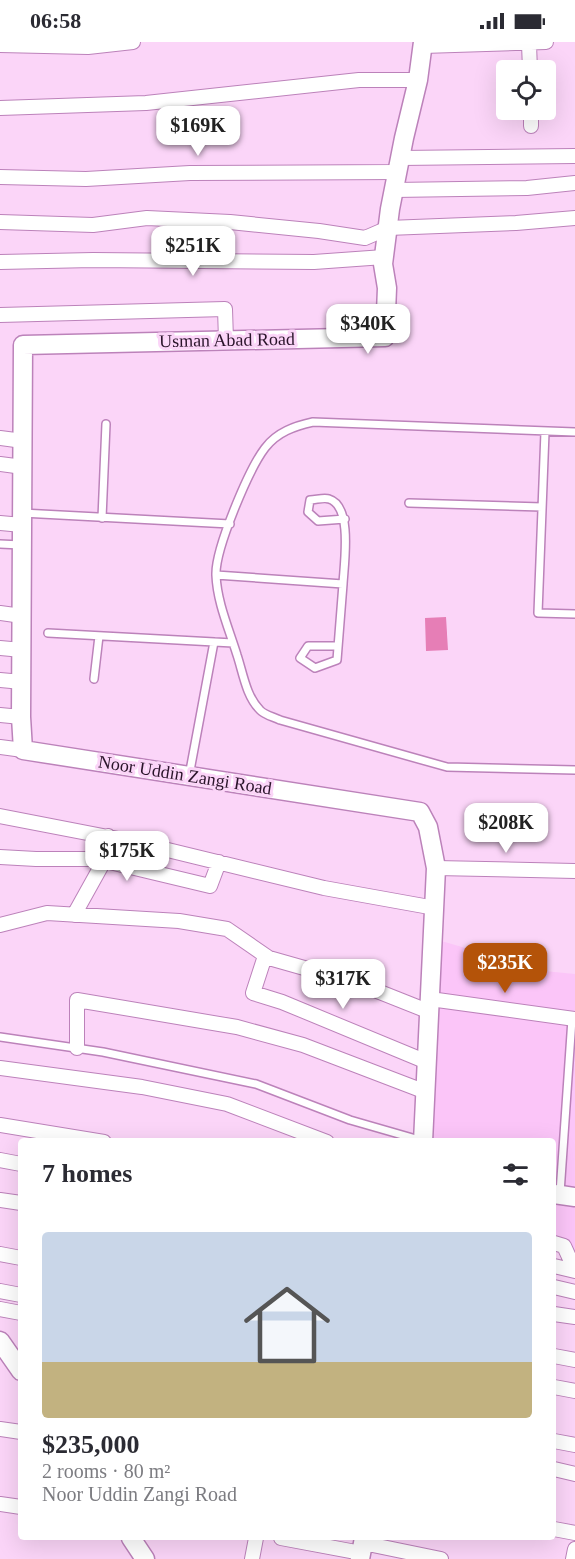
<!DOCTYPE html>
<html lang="en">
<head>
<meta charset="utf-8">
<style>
	body { margin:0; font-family:"Times New Roman",serif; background:#f7f7f7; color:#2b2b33; height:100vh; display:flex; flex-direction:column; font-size:22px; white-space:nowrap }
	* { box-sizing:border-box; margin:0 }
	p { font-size:20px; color:#7c7c81 }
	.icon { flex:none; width:33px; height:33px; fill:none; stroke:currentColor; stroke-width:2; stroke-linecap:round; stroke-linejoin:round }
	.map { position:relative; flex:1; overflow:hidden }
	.details { position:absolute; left:18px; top:1096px; width:538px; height:402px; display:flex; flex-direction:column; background:#fff; border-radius:6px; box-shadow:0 6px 24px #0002 }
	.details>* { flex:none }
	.tools { position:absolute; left:496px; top:18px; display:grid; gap:12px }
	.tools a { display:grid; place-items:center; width:60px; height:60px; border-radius:6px; background:#fff; box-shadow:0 6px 24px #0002; font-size:30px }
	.price { position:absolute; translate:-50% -51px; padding:0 14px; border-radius:12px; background:#fff; color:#222; font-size:20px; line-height:39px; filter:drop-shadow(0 2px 3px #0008) }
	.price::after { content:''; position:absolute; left:50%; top:36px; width:18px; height:14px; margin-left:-9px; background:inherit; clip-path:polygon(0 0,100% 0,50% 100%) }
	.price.on { background:#b45309; color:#fff }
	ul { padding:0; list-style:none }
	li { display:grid; align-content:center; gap:12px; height:318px; padding:0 24px }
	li+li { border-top:2px solid #e1e1e2 }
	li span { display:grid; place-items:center; height:186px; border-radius:6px; color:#555 }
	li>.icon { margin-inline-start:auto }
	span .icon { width:108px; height:108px; fill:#fffc; stroke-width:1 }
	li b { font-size:26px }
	h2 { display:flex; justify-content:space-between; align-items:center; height:72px; padding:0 24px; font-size:26px }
	.status { display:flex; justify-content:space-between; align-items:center; height:42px; padding:0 30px; background:#fff; direction:ltr }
	.status svg { height:16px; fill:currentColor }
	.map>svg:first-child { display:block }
</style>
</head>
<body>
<div class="status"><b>06:58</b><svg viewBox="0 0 49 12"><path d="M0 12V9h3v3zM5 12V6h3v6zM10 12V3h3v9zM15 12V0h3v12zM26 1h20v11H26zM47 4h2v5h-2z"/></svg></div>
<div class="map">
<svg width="575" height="1517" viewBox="0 0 575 1517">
	<rect width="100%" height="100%" fill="#fbd5f8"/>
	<path fill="#fbc5f8" d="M438,898L544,929L575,932V1211L554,1208V1100H427Z"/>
	<path fill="#e67eb6" d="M446,575L448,608L426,609L425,576Z"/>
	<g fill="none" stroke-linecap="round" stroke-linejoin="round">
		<g stroke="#bc82ba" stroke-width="10">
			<path id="lane" d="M545,390L538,571L575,572
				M575,390L313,380C295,384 277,390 265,406C249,427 215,507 216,533C217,560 229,587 237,613C243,631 246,654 260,668C264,673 274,675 280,678L447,725L575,728
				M409,461L542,465
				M22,471L230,482
				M102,476L106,382
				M0,502L21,503
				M216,533L343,542C344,522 353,464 329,457C324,455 316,458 310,458L308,470L318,479L345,477
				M48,591L233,601
				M338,604H308L300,616L315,626L337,618L343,542
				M94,637L99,594
				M189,734L214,600
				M0,995L103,1010L256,1042L350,1078L423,1099
				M560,1151L572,977"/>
		</g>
		<g stroke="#bc82ba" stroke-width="16">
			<path id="street" d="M529,2L530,28
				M0,3L88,5L133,0
				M423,4L546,0
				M0,66L146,61L359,38H418
				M531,68V84
				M400,116L575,114
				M0,135L86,137L190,131L397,130
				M394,148L527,146L575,141
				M0,180L93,183L147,176L230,180L319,189L365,196L388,186L516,181L575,176
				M0,220L93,218L314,220L384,215
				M0,273L225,267L226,298
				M0,396L23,399
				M0,422L23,425
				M0,481L22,483
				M0,571L22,574
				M0,606L22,608
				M0,638L22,640
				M0,673L21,675
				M0,705L23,708
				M0,774L139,801L324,846L435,866
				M0,815L36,817H97L210,844L219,820
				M436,826L575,829
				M74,873L104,819L108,794
				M0,883L47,871L179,879L227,887L269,916L357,941L430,970
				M265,914L253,951L282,960L427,1020
				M430,957L575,977
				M77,1006V958L237,985L303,1003L426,1050
				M0,1026L142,1045L227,1062L327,1100
				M0,1083L104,1100
				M0,1118L21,1122
				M0,1158L21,1161
				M554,1201L564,1204L575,1228
				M0,1212L21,1216
				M554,1224L575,1229
				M554,1245L575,1250
				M0,1249L21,1253
				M0,1267L21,1271
				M554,1272L575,1275
				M554,1314L575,1318
				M554,1345L575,1349
				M0,1387L21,1390
				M554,1399L575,1403
				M554,1427L575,1432
				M0,1462L21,1465
				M554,1487L575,1491
				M281,1496L361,1511
				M363,1501L441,1517
				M252,1517L256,1496
				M573,1517L575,1507"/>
		</g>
		<g stroke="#bc82ba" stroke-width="21">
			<path id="secondary" d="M423,1100L436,826L428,785L420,770L23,708L21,675L23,303L385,295L387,246L383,222L390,167L404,96L418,38L423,0
				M554,1152L575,1155
				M0,1299L21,1329
				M131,1496L145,1517
				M360,1517L364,1496"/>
		</g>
		<use href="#lane" stroke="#fff" stroke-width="7"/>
		<use href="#street" stroke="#fff" stroke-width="14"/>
		<use href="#secondary" stroke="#fff" stroke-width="18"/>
	</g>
	<g text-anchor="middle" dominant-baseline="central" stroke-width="6" stroke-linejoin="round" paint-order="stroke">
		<g font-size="18" fill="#2a142a" stroke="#fbd5f8">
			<text transform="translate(227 298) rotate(-1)">Usman Abad Road</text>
			<text transform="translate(185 733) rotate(9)">Noor Uddin Zangi Road</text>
		</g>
	</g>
</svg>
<div class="tools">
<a><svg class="icon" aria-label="locate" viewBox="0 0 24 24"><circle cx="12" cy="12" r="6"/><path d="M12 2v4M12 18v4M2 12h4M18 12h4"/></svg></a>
</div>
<b class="price" style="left:198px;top:115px">$169K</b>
<b class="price" style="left:193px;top:235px">$251K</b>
<b class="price" style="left:368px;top:313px">$340K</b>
<b class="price" style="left:506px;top:812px">$208K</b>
<b class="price" style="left:127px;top:840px">$175K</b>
<b class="price on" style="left:505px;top:952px">$235K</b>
<b class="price" style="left:343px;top:968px">$317K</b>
<section class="details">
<h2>7 homes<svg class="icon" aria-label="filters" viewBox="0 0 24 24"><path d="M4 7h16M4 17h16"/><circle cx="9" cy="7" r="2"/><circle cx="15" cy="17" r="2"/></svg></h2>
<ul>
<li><span style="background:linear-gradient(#c9d6e8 70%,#c2b280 0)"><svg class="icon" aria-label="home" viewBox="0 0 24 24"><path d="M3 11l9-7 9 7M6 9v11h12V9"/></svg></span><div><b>$235,000</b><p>2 rooms · 80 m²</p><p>Noor Uddin Zangi Road</p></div></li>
</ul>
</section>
</div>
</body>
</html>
